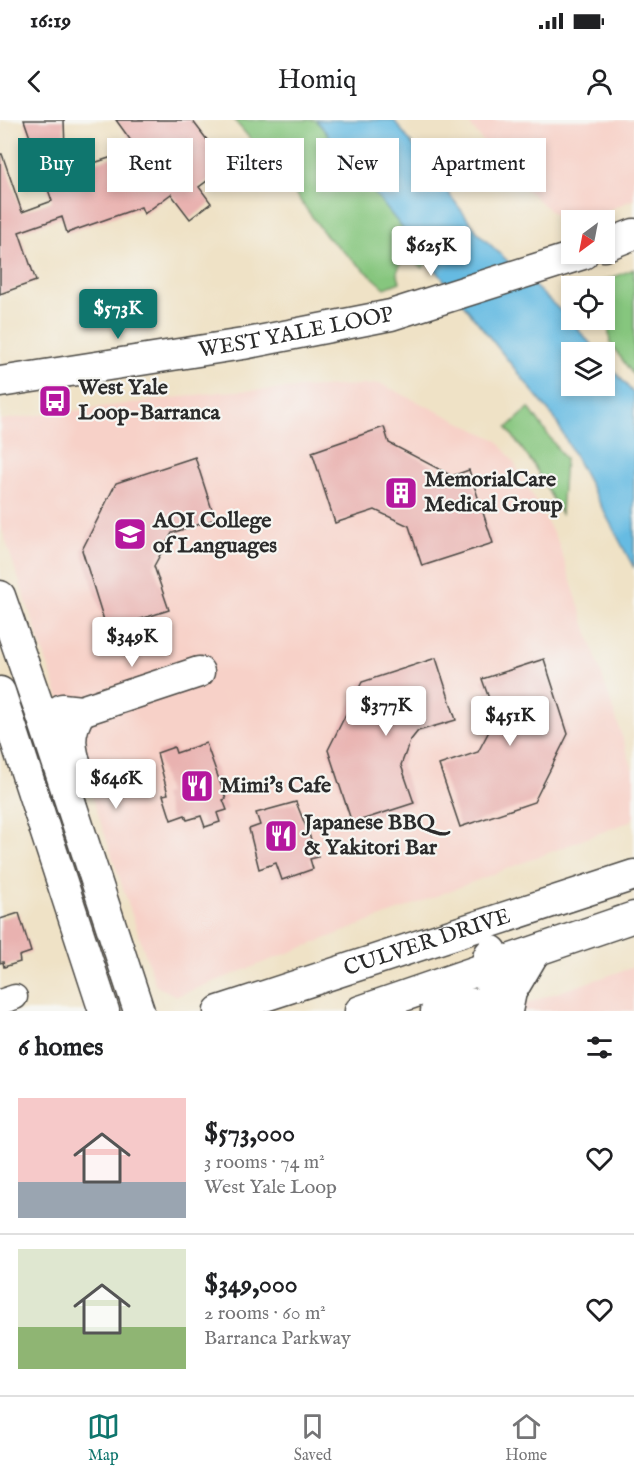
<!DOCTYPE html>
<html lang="en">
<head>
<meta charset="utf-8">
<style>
	body { margin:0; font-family:"IM FELL English",serif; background:#f2f2f2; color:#202124; height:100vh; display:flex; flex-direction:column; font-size:22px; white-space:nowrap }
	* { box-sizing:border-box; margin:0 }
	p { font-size:20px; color:#757577 }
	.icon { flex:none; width:33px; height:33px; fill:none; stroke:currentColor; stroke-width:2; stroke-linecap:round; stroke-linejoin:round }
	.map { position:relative; height:891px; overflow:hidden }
	.side { display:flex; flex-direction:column; background:#fff; flex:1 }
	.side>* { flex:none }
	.guide { position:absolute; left:18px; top:18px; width:598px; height:54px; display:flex; gap:12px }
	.needle { width:39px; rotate:212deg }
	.buttons { position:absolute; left:561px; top:90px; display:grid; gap:12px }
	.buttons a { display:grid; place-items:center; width:54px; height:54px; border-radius:0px; background:#fff; box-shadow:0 3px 9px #0003; font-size:30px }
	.price { position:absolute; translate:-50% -51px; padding:0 14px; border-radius:6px; background:#fff; color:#222; font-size:20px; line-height:39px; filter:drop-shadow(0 2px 3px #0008) }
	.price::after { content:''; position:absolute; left:50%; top:36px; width:18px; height:14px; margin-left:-9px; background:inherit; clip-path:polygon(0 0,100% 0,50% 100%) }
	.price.current { background:#0f766e; color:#fff }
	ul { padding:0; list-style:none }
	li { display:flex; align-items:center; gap:18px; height:150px; padding:0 18px }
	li+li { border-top:2px solid #e0e0e0 }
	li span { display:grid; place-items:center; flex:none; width:168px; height:120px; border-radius:0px; color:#555 }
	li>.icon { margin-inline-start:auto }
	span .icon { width:72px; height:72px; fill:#fffc; stroke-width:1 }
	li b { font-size:26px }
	h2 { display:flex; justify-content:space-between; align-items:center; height:72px; padding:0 18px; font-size:26px }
	.tag { padding:0 21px; border-radius:0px; background:#fff; box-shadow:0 3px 9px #0003; font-size:21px; line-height:54px }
	.tag.current { background:#0f766e; color:#fff }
	.status { display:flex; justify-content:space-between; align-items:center; height:42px; padding:0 30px; background:#fff; direction:ltr }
	.status svg { height:16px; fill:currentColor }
	header { display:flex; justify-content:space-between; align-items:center; height:78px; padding:0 18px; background:#fff; font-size:27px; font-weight:600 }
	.tabs { display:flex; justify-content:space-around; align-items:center; height:84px; border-top:2px solid #e0e0e0; background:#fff; font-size:16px; color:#757577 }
	.tabs a { display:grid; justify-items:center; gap:3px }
	.tabs .current { color:#0f766e }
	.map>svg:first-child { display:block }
</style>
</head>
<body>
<div class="status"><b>16:19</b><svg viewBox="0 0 49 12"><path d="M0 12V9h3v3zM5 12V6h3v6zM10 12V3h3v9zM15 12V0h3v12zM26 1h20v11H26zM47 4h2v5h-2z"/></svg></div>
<header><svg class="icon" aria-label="back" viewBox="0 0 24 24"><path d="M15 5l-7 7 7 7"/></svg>Homiq<svg class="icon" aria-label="person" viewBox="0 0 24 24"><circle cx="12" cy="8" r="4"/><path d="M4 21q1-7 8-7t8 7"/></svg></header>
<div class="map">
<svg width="634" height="891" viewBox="0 0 634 891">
	<rect width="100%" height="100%" fill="#f6f6f2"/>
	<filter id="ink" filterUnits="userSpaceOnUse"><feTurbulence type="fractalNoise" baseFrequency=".0167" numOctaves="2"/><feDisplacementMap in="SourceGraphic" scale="12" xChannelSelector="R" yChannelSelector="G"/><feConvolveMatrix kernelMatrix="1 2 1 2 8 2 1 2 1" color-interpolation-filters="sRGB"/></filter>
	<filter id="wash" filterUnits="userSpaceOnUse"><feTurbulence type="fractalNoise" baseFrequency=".008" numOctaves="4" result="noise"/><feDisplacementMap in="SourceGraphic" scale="24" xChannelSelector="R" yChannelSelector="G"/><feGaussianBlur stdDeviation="1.35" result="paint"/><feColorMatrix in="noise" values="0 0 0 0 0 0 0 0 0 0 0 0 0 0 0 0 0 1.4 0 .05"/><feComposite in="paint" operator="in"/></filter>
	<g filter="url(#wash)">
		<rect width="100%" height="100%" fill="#efe2c6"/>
		<path fill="#f7d1c8" d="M466,0H634V79L586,100H572L570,109L508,53Z
			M381,264L497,320L515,344L558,422L634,653V696L631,701L177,876L156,866L0,404V300L220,272Z
			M634,847V891H507L544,877Z"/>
		<path fill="#86c67e" stroke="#587854" stroke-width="1.5" d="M234,0H316L429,140L422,148L405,134L397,152L400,162L385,168L327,117L279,52Z
			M634,149V256L610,223L604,166L601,162Z
			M529,288L565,339L561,394L533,344L507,308Z"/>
		<path fill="#66bbe2" stroke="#487386" stroke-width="1.5" d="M316,0H394L479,114L565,195L598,232H572V266H604L605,240L634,274V448L555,299Z"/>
		<g id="blocks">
			<path fill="#e9b2b0" d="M24,0H64L65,29L72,50L137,29L116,0H192L227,46L199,67L211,83L190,99L171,74L144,94L141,87L67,113L62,97L19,112L36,161L0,174V34H2L22,92L52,81Z
				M384,307L389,323L452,356L469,350L493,423L422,446L409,406L375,390L335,403L312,332Z
				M195,337L215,399L172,413L154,446L169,490L107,510L82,430L116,363Z
				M436,538L456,600L418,611L410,621L401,645L414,683L352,703L328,630L362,562Z
				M544,539L568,614L534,682L460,707L439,645L478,632L496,598L482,559Z
				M206,623L226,679L223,680L227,690L217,693L220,702L205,707L201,696L187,700L185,695L171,700L163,675L168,674L157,633L174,627L176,633Z
				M296,682L318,737L310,739L313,749L282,760L276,743L259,749L249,709L260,705L256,693Z
				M19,793L31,832L19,836L20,842L4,847L3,842L0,843V799Z"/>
		</g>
	</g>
	<g filter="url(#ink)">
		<use href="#blocks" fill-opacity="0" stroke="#484642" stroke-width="1.5"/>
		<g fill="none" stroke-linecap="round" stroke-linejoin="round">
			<g stroke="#484642" stroke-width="27">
				<path id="minor" d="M0,882L15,877"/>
			</g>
			<g stroke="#484642" stroke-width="33">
				<g id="major">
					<path d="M604,126L634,114"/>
					<path id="s1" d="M0,262L243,224L391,195L583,134"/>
					<path d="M0,476L44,602L139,891"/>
					<path d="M0,572L104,891"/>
					<path d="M62,589L81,591L199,552"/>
					<path d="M78,652C70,628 67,613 81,591"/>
					<path d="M492,831C478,845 496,875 501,891"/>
					<path id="s2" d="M219,891L634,755"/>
					<path d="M360,891L634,797"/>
					<path d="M436,891C458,884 474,878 495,891"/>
					<path d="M507,891L511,872L534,833"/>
				</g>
			</g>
			<use href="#minor" stroke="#fff" stroke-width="24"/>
			<use href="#major" stroke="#fff" stroke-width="30"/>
		</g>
	</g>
	<defs>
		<g id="bus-square" transform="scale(1.725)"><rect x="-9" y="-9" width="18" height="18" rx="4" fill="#b5179e" stroke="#f6f6f2"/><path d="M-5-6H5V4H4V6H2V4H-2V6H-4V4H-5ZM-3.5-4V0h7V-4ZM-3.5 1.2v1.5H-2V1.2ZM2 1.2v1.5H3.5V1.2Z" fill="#fff"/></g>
		<g id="building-square" transform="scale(1.725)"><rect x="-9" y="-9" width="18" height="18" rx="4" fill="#b5179e" stroke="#f6f6f2"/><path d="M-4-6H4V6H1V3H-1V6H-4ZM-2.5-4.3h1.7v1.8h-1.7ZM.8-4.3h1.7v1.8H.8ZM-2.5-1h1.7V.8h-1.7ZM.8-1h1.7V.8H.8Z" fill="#fff"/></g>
		<g id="university-square" transform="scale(1.725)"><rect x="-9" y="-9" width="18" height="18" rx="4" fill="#b5179e" stroke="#f6f6f2"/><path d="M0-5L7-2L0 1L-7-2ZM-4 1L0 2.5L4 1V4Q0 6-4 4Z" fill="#fff"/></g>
		<g id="restaurant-square" transform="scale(1.725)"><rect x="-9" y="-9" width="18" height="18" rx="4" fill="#b5179e" stroke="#f6f6f2"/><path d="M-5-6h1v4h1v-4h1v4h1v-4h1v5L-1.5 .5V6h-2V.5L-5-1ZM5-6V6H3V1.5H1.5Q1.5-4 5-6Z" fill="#fff"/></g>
	</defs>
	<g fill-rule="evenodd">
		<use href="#bus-square" x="55" y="281"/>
		<use href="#building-square" x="401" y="373"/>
		<use href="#university-square" x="130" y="414"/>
		<use href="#restaurant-square" x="197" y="666"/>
		<use href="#restaurant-square" x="281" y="716"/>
	</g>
	<g text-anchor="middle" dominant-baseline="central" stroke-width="4.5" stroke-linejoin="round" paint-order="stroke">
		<g font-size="22" fill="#2b2b2b" stroke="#f6f6f2">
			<text stroke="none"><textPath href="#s1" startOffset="300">WEST YALE LOOP</textPath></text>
			<text stroke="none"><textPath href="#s2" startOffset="219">CULVER DRIVE</textPath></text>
		</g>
		<g font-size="22" font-weight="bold" fill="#2b2b2b" stroke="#f6f6f2" text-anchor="start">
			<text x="78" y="268">West Yale<tspan x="78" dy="25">Loop-Barranca</tspan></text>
			<text x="424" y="360">MemorialCare<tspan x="424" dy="25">Medical Group</tspan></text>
			<text x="153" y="401">AOI College<tspan x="153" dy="25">of Languages</tspan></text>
			<text x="220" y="666">Mimi's Cafe</text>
			<text x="304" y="703">Japanese BBQ<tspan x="304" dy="25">&amp; Yakitori Bar</tspan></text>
		</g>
	</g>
</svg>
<div class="buttons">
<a><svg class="needle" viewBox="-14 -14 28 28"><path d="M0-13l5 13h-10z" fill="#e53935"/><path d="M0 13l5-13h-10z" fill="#757577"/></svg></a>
<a><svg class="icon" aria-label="locate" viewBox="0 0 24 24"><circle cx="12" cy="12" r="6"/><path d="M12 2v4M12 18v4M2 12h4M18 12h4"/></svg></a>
<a><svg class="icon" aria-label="layers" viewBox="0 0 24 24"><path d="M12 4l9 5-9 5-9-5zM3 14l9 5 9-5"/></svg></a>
</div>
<b class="price" style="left:431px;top:157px">$625K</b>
<b class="price current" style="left:118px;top:220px">$573K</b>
<b class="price" style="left:132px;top:548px">$349K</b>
<b class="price" style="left:386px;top:617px">$377K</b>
<b class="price" style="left:510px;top:627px">$451K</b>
<b class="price" style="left:116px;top:690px">$646K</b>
<div class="guide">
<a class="tag current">Buy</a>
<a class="tag">Rent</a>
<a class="tag">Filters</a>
<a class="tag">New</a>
<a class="tag">Apartment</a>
</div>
</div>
<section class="side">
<h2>6 homes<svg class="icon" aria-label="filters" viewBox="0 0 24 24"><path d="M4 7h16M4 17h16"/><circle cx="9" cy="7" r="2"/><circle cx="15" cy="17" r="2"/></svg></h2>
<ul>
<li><span style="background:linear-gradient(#f6c9c9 70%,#9aa5b1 0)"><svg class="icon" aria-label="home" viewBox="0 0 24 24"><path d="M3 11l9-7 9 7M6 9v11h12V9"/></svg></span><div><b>$573,000</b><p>3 rooms · 74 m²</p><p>West Yale Loop</p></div><svg class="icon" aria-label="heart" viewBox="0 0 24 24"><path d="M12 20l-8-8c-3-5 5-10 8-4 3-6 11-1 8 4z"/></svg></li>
<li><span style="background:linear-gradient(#dfe7d0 65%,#8fb573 0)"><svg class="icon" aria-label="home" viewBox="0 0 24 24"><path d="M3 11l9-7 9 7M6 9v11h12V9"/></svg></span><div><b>$349,000</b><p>2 rooms · 60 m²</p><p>Barranca Parkway</p></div><svg class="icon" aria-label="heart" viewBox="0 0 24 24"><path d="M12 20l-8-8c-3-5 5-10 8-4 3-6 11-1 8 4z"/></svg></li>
</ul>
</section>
<nav class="tabs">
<a class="current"><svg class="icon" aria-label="map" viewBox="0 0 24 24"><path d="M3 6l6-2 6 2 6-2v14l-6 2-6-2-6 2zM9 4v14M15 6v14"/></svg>Map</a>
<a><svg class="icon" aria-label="saved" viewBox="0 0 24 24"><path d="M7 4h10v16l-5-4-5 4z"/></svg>Saved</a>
<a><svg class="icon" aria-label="home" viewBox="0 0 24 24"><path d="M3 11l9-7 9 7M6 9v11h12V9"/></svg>Home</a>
</nav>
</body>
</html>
